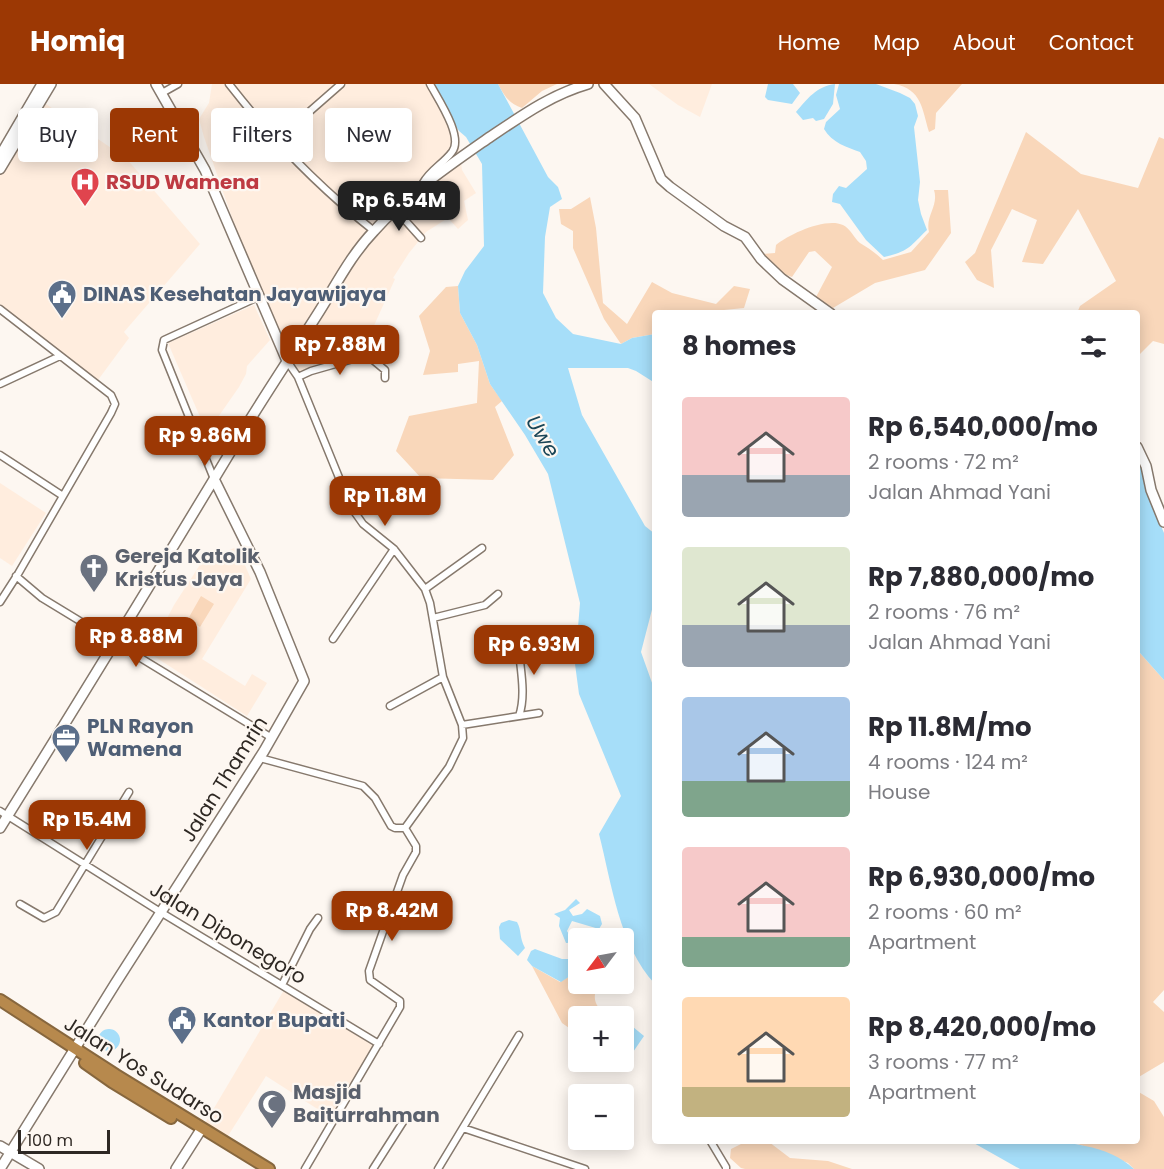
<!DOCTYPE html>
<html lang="en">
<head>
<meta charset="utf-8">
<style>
	body { margin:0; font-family:Poppins,sans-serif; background:#f2f2f3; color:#2b2b33; height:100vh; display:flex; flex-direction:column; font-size:22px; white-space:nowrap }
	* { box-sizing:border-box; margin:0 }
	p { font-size:20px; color:#7c7c81 }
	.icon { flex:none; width:33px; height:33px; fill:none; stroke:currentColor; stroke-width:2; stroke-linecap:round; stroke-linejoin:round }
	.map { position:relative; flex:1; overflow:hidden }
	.side { position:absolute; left:652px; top:226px; width:488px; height:834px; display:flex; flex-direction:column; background:#fff; border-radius:6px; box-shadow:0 3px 15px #0003 }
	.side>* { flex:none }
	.guide { position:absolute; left:18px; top:24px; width:544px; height:54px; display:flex; gap:12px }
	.needle { width:39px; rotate:238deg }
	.tools { position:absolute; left:568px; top:844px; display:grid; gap:12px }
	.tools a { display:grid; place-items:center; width:66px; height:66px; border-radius:6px; background:#fff; box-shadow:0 3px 15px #0003; font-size:30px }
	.scale { position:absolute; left:18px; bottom:15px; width:92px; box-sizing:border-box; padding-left:6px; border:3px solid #2e2823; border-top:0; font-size:16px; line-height:21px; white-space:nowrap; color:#2e2823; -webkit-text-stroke:4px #fdf7f1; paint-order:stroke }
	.price { position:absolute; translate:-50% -51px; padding:0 14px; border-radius:12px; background:#9c3804; color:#fff; font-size:20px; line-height:39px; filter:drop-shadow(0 2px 3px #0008) }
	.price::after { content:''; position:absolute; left:50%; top:36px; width:18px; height:14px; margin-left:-9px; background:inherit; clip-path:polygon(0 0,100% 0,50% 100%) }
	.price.selected { background:#222; color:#fff }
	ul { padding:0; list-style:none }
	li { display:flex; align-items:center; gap:18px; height:150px; padding:0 30px }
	li span { display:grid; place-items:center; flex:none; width:168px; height:120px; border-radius:6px; color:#555 }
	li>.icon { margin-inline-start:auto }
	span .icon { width:72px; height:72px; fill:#fffc; stroke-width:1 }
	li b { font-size:26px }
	h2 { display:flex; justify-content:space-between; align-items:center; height:72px; padding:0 30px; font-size:26px }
	.pill { padding:0 21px; border-radius:6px; background:#fff; box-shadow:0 3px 15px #0003; font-size:21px; line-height:54px }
	.pill.selected { background:#9c3804; color:#fff }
	header { display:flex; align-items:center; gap:36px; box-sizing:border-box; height:84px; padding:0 30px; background:#9c3804; color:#fff }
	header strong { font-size:28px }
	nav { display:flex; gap:33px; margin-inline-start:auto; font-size:21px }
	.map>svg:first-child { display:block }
</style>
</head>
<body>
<header>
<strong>Homiq</strong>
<nav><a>Home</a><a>Map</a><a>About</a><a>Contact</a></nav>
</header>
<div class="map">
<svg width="1164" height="1085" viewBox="0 0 1164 1085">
	<rect width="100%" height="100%" fill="#fdf7f1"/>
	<path fill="#ffedde" d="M212,0H431L458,54L462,86L476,109L464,117L468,136L458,145L448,134L426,148L409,169L393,194L395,195L372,246L378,253L368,269L296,291L253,194L204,53L199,35L209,19Z
		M649,0H712L700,33L678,21Z
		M43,18L126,74L200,160L124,248L129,254L98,296L0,221V89Z
		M254,221L270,256L247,282L246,290L239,303L207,349L168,259Z
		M0,399L46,429L12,482L0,474Z
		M237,463L251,495L202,575L245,602L252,590L267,599L247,632L149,569L174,521L203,476Z
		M284,906L374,962L330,1033L266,992L226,1055L204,1041Z"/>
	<path fill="#f9d7ba" d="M498,0H557L542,7L522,24C509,20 504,11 498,0Z
		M894,0H962L936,29L935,45L929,48C922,25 922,5 894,0Z
		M1026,48L1081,90L1138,104L1159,53L1164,55V260L1153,257L1137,273V230L1077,229L1080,222L1116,197L1078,125L1043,180L1022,178L1037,136L1012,125L991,166L994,204L977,196L965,178L975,169Z
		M934,106H948L951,149L925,186L875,199L833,224L816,213L832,183L815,167L809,168L792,193L784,190L762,170L775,169L776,161C789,150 826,133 843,141C850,144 854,154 860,159C868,164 876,169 883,176L911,168L929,148C925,132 939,122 934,106Z
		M590,113L596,144L603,219L627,240L652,198L672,209L716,220L734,202L750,205L744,224L724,226L722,229L656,230L655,250L632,254L621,260L604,235L573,164V147L561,140L559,125H571Z
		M458,202L460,229L477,261L490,300L502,317L495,323L514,371L493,396L421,394L396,367L409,332L477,319L479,277L458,280V288L423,291L430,267L419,232L446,203Z
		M201,512L214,520L200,543L188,535Z
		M1137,560L1140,569L1164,596V906L1153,918L1164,928V978L1137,994Z
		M532,882L560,898L579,886V900H598C591,917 596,922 608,933H579V951L562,939Z
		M1137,1007L1154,1017L1164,1033V1085H1134L1128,1079L1078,1060L1051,1058H1137Z
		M769,1058L790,1074L828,1077L852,1085H745L741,1084L730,1074L731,1065L741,1060Z"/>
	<path fill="#a6def9" d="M435,0H498L548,93L558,103L562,115L550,123L545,153L543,209L556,234L573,250L621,260L632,254L655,250V299L636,287L628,284H568L582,331L645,442L655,450V514L641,568L656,610L655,900C619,861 612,801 599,750L621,712L579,610L575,580L580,519L548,390L525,351L490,300L477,261L460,229L458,202L465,187L484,162L482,80L466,53L459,47L448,29Z
		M768,0H793L800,9L792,20L768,16L765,13Z
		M835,0L833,20L824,35L816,37L813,34L803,36L796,28C807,15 817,2 835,0Z
		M839,0H876L900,9L910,14L915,20L918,32L914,43L920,98L918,116L921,130L927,146C909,163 910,167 884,173L866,156L840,120L832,118L833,110L839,102L846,104L867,85L866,77L860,68C847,63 832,59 824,45L826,38L840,25L836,11Z
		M1137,379L1141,384L1145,404L1164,449V596L1140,569L1137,560Z
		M576,815L580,819L569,826L573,832L582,830L587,825L600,832L602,840L599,845L572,837L567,847L571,853L577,854L579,858L566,859L559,842L560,834L554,830L565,826Z
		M509,836L517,838C522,847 519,853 525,864L518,872L500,855L499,843L501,839Z
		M535,865L562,875H579V886L561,898L532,882L527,876L531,867Z
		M627,938L644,952L631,971L624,966V941Z
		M98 956a11 11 0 1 1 22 0a11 11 0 1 1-22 0Z
		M972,1058C1020,1057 1098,1050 1134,1085H1020Z"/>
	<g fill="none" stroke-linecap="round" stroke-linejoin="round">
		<g stroke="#86796d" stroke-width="9">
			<path id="street" d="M229,0C271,54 320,104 374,147
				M162,9L178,0
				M277,56L341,0
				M423,99C430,86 443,80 452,68C464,53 438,15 430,0
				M395,125L421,154
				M0,225L111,311L115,320L111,329L18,490L0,518
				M287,277L298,293L351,423L363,440L394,465L425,505L430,519L443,593L462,641L463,654L449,683L405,744
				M298,293L311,287L367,271L385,286V294
				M0,300L60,272
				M0,371L63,412
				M214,395L162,266L164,256L260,212
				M16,492L42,514L272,654
				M425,505L482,464
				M433,534L485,521L498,510
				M333,555L394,465
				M390,622L443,593
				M519,632C525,615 522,594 520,577C519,568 522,557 522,548
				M462,641L539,629
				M260,674L363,702L375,714L391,742L395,744H405
				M0,727L162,829L379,960
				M20,820L44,834L56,828L129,708
				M282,901L310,845L318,834
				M463,1044L585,1085
				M711,1058L726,1083V1085
				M305,1085L400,923V917L370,896L369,887L403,791L416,768V762L405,744
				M373,1085L403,1038
				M438,1085L519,951"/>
		</g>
		<g stroke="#86796d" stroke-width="12">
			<path id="secondary" d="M156,0L205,86L287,277
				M604,0L635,34L661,95L670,103L724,142L745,153L761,175L782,195L831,230
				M0,72L42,0
				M0,85L51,0
				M1137,363L1146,382L1151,406L1164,438
				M0,744C78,619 155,493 231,367C258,321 288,277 317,231C335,203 350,172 374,147C406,111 447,83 487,55C520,33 550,11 588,0
				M0,1062L39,1085
				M0,1085L115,900L264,667L304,597L260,488L214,395
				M176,1085L202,1044"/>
		</g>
		<g stroke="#87673e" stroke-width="14">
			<path id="highway" d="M0,916L116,991L269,1085
				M85,979L112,998L171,1034"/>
		</g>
		<use href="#street" stroke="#fff" stroke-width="6"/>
		<use href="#secondary" stroke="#fff" stroke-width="9"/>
		<use href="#highway" stroke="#b7894d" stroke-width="10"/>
	</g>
	<defs>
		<g id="hospital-pin" transform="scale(1.5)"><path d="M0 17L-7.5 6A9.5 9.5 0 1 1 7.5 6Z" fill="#e0444e" stroke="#fdf7f1"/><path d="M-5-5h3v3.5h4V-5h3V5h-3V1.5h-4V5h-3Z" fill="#fff"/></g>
		<g id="civic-pin" transform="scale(1.5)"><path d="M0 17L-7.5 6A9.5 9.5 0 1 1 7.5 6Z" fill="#5c6f8a" stroke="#fdf7f1"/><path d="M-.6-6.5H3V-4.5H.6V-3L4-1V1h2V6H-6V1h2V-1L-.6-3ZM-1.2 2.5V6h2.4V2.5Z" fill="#fff"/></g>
		<g id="church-pin" transform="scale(1.5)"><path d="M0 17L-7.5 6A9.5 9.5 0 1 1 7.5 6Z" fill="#6b7280" stroke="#fdf7f1"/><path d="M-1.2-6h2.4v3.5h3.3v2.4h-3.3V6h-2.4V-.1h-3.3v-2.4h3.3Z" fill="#fff"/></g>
		<g id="office-pin" transform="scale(1.5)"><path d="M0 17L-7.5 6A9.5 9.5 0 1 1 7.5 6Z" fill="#5c6f8a" stroke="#fdf7f1"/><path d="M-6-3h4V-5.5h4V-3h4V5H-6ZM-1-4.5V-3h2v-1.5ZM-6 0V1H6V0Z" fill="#fff"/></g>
		<g id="mosque-pin" transform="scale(1.5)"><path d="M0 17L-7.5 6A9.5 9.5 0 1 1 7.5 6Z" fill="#6b7280" stroke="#fdf7f1"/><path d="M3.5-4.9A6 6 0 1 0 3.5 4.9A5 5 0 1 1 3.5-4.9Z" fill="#fff"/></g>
	</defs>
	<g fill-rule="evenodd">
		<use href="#hospital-pin" x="85" y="98"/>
		<use href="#civic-pin" x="62" y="210"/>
		<use href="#church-pin" x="94" y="484"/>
		<use href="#office-pin" x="66" y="654"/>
		<use href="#civic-pin" x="182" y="936"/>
		<use href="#mosque-pin" x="272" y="1020"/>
	</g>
	<g text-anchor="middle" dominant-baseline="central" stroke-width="4.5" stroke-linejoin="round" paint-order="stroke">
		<g font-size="20" font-weight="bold" fill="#be3a42" stroke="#fdf7f1" text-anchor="start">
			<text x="106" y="98">RSUD Wamena</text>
		</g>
		<g font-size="20" font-weight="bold" fill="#4e5e75" stroke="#fdf7f1" text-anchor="start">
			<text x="83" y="210">DINAS Kesehatan Jayawijaya</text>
			<text x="87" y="642">PLN Rayon<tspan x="87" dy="23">Wamena</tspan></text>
			<text x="203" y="936">Kantor Bupati</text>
		</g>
		<g font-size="20" font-weight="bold" fill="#5b616d" stroke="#fdf7f1" text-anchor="start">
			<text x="115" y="472">Gereja Katolik<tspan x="115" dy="23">Kristus Jaya</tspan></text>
			<text x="293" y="1008">Masjid<tspan x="293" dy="23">Baiturrahman</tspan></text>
		</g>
		<g font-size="20" fill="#2e2823" stroke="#fdf7f1">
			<text transform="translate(224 695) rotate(-58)">Jalan Thamrin</text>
			<text transform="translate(228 849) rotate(31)">Jalan Diponegoro</text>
			<text transform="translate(144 986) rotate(32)">Jalan Yos Sudarso</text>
		</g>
		<g font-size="21" font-style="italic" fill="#194557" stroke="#fdf7f1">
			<text transform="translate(543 352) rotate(59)">Uwe</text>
		</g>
	</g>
</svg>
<div class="tools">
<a><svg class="needle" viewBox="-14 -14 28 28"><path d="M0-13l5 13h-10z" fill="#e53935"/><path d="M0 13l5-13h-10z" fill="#7c7c81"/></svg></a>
<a>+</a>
<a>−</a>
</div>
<div class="scale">100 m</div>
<b class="price selected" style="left:399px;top:148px">Rp 6.54M</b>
<b class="price" style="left:340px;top:292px">Rp 7.88M</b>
<b class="price" style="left:205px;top:383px">Rp 9.86M</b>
<b class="price" style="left:385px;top:443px">Rp 11.8M</b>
<b class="price" style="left:136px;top:584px">Rp 8.88M</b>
<b class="price" style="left:534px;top:592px">Rp 6.93M</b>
<b class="price" style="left:87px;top:767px">Rp 15.4M</b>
<b class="price" style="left:392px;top:858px">Rp 8.42M</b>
<div class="guide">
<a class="pill">Buy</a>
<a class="pill selected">Rent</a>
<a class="pill">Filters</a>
<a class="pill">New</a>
</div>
<section class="side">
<h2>8 homes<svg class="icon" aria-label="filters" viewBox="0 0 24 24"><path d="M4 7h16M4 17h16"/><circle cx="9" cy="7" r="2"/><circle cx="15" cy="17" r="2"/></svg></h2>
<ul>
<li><span style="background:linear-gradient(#f6c9c9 65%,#9aa5b1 0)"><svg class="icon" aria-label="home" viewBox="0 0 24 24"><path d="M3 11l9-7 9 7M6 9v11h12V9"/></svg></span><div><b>Rp 6,540,000/mo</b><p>2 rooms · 72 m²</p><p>Jalan Ahmad Yani</p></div></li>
<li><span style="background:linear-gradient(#dfe7d0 65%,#9aa5b1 0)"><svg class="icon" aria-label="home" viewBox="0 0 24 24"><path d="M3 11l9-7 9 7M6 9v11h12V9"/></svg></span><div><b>Rp 7,880,000/mo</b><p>2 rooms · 76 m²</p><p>Jalan Ahmad Yani</p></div></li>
<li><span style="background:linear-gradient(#a9c7e8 70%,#7fa58c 0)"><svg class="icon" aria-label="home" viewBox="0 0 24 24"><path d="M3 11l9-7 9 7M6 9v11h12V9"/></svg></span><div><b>Rp 11.8M/mo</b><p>4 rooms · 124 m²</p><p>House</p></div></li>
<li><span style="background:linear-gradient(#f6c9c9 75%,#7fa58c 0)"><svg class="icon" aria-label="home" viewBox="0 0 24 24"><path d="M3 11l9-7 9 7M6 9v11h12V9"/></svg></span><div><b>Rp 6,930,000/mo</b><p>2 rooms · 60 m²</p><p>Apartment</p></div></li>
<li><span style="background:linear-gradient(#ffd9b3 75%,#c2b280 0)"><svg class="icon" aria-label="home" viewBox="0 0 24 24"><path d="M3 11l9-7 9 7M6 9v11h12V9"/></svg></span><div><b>Rp 8,420,000/mo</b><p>3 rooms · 77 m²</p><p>Apartment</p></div></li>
</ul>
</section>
</div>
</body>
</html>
